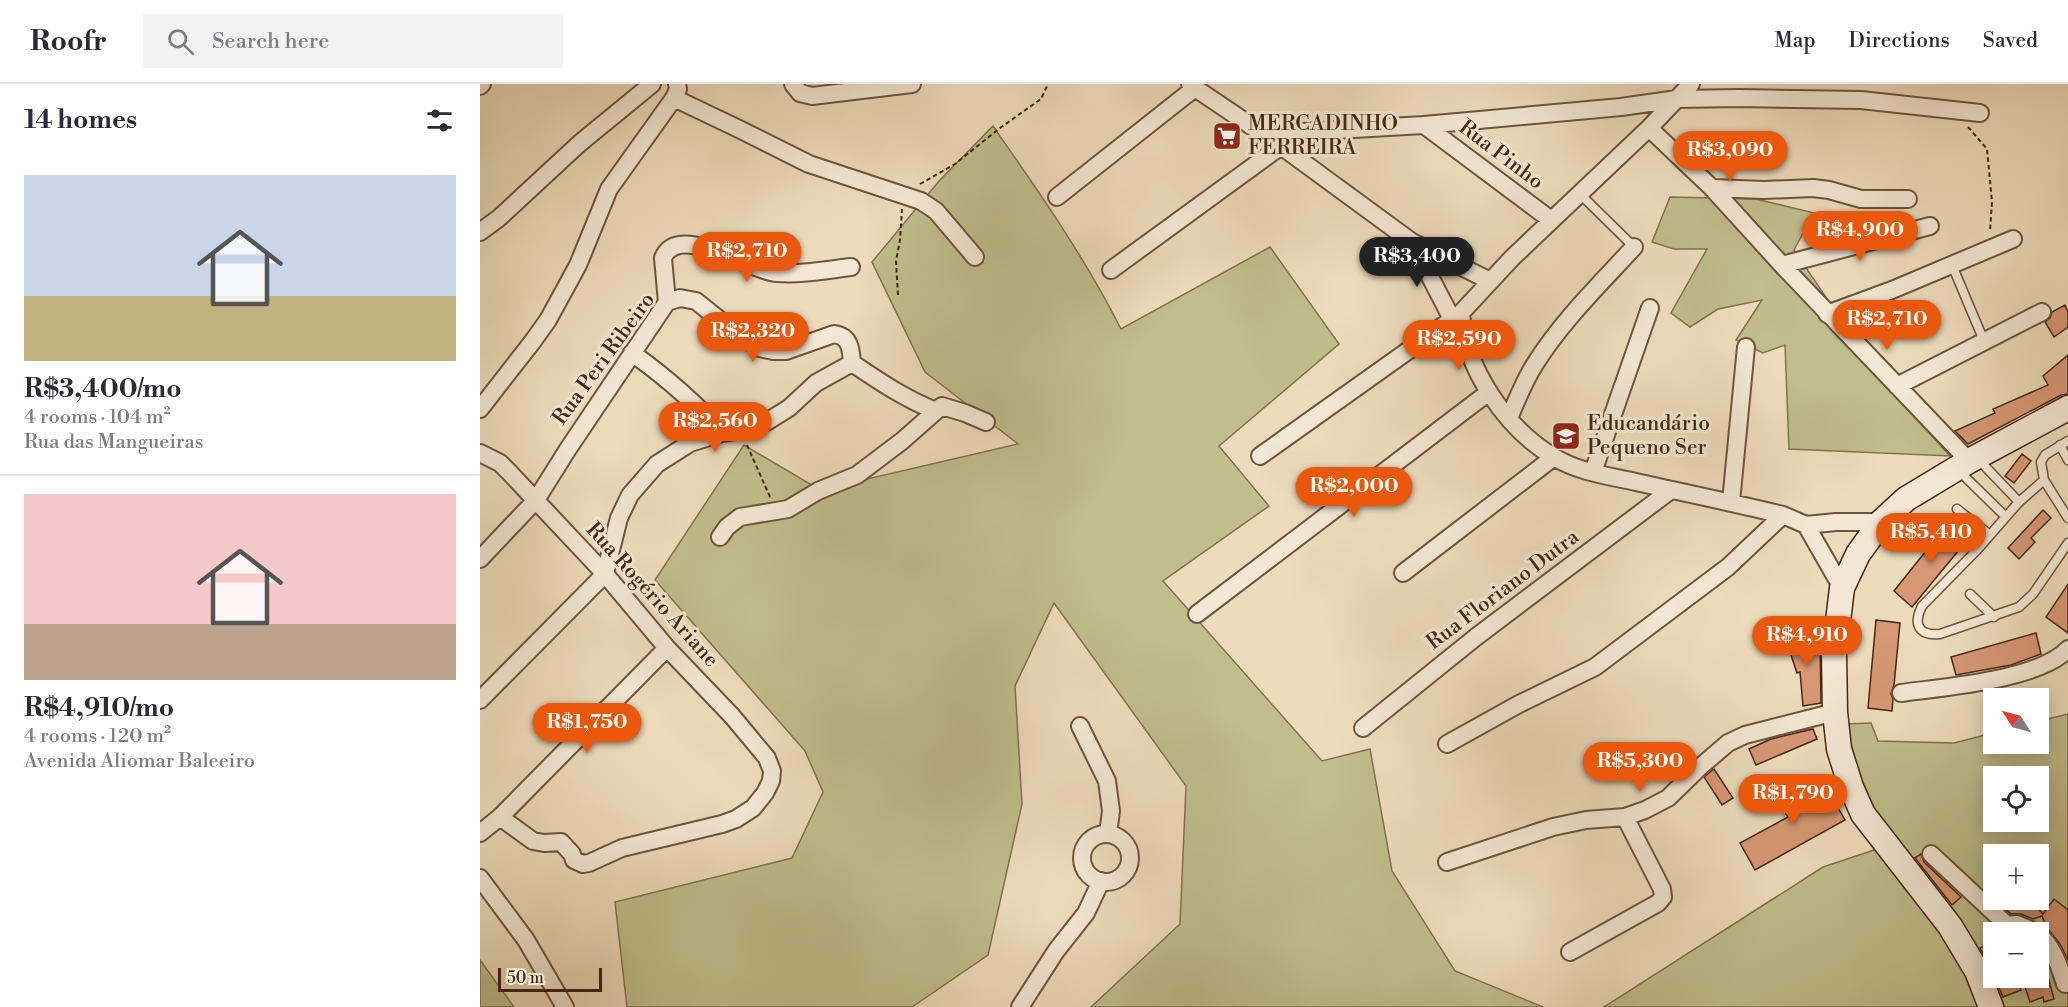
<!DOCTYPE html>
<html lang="en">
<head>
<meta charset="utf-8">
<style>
	body { margin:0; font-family:"Libre Bodoni",serif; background:#f2f2f3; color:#2b2b33; height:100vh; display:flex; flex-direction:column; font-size:22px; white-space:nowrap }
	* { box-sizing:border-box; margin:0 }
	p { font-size:20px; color:#7c7c81 }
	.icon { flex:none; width:33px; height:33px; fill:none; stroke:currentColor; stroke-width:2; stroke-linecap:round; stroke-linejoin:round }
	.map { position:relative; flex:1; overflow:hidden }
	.side { display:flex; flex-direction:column; background:#fff; width:480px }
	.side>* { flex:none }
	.needle { width:39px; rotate:306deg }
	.controls { position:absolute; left:1503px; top:604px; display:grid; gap:12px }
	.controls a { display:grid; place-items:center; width:66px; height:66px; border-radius:0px; background:#fff; box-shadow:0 3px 15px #0003; font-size:30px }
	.scale { position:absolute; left:18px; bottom:15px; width:104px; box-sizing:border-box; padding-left:6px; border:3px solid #472713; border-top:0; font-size:16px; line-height:21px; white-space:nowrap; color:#472713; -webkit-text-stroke:4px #f3e8d3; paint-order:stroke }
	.price { position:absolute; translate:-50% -51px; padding:0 14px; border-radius:21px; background:#ea580c; color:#fff; font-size:20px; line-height:39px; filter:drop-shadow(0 2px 3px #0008) }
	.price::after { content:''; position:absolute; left:50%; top:36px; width:18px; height:14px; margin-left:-9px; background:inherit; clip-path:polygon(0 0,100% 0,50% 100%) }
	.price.current { background:#222; color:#fff }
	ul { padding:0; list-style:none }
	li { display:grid; align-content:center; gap:12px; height:318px; padding:0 24px }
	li+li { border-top:2px solid #e1e1e2 }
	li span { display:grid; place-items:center; height:186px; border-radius:0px; color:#555 }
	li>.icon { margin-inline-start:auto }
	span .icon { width:108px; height:108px; fill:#fffc; stroke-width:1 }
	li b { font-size:26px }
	h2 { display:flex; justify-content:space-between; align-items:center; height:72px; padding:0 24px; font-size:26px }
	header { display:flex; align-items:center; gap:36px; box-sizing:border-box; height:84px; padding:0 30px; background:#fff; border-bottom:2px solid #e1e1e2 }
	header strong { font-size:28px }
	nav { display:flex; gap:33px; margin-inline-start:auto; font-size:21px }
	.search { width:420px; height:54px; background:#f2f2f3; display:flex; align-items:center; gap:15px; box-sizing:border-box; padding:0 21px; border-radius:0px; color:#7c7c81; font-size:22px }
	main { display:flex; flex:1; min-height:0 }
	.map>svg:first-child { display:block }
</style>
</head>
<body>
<header>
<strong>Roofr</strong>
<div class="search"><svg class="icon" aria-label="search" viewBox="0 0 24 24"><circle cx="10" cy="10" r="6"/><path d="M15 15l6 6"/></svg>Search here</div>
<nav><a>Map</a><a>Directions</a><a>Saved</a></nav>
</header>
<main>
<section class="side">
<h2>14 homes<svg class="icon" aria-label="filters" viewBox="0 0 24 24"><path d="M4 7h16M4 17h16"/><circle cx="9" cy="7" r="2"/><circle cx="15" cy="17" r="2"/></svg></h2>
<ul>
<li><span style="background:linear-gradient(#c9d6e8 65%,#c2b280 0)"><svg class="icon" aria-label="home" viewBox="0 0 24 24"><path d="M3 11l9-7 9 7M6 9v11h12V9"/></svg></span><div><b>R$3,400/mo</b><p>4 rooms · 104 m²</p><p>Rua das Mangueiras</p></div></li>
<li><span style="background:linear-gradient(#f6c9c9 70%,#b9a48a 0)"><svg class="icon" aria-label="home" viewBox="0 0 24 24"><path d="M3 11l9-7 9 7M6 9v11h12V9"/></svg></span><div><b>R$4,910/mo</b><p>4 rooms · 120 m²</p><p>Avenida Aliomar Baleeiro</p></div></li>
</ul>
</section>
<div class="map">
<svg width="1588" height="923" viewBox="0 0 1588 923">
	<rect width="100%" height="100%" fill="#eddcbb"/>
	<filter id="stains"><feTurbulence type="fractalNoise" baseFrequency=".00333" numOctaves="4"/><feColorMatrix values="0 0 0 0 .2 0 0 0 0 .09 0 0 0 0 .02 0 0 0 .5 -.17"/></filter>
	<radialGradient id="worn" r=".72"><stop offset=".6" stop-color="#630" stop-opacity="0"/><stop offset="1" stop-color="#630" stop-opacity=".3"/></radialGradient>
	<path fill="#bfbe8c" stroke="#837250" stroke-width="1.5" fill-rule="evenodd" d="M513,42C559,108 604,172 641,245L790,163L859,260L739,362L789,422L683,497L842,677L890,665L912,787L975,887L1063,923H611L700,840L706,702L574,519L535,602L542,720L508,871L432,923H147L135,818L312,774L343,708L325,667L175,496L264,361L340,406L538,360L445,288L392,178L459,97Z
		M1190,113L1276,115L1334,129L1314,166L1404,299L1470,372L1309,365L1305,261L1283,269L1256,256L1282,216L1238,225L1210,243L1191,229L1227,165H1194L1172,158Z
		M1588,630V923H1124L1343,783L1397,765L1366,640L1391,639L1398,657L1474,659L1513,649L1514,660H1558L1559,637ZM1514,693H1558V738H1514ZM1514,771H1558V816H1514ZM1514,849H1558V894H1514Z
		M0,876L34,923H0Z"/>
	<path fill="#d79875" stroke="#472713" stroke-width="1.5" d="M1585,221L1588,228V243L1574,253L1565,238L1570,234L1572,228Z
		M1588,271V310L1581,311L1488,360L1475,347L1515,329L1513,325L1568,301L1563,292Z
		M1542,370L1551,377L1534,399L1525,392Z
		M1563,426L1571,434L1551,454L1555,458L1539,475L1528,464Z
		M1469,438L1488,455L1432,523L1414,507Z
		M1588,500V549L1566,533Z
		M1396,536L1420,539L1414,601L1411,610L1413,615L1412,627L1388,624Z
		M1556,549L1561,570L1531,581L1476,591L1471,573Z
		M1324,550L1327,559L1340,554L1341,619L1323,622L1320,588L1317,589L1306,556Z
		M1333,645L1337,655L1276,681L1269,665L1291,655Z
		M1234,685L1253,714L1242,721L1224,693Z
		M1321,696L1334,719L1350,710L1365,736L1275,786L1260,759L1308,733L1295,712Z
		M1441,770L1444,778L1481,813L1472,821L1435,774Z
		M1574,815L1588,826V876L1580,860L1567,844L1562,832L1553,835L1541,830H1531L1516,816H1550L1563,830Z
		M1514,857V867L1504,871L1500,864Z
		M1558,871H1562L1574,915L1564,918L1563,913L1550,918L1543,897L1558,894Z
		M1515,894H1527L1528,898L1536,895L1541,906L1523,913Z"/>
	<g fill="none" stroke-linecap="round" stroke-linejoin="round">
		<g stroke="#70543d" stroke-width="11">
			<path id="service" d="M1099,109L1154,163
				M1472,181L1504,257
				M1588,357L1565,371L1561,378L1564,396L1588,434
				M1580,361L1588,376
				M1498,375L1539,418
				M1479,387L1526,433
				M1564,396L1539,418L1496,467L1442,522C1433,540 1438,552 1460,550L1539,523L1553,510L1588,459
				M1477,425L1510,451
				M1490,510L1514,533"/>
		</g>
		<g stroke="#70543d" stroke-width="20">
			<path id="minor" d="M313,0L320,9L332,12L432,0
				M1211,0L1169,44L1032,174L981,229C985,284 1026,345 1074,373C1098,388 1129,392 1156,398C1205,409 1254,419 1303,431L1326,441L1356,438H1401
				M0,2L2,0
				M715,4L801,62L932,158L1010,197
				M194,14L259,45L329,80L441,117L456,127L495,173
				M944,41L1071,136
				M1169,44L1232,104L1302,181L1489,377
				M784,50L944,41L1141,23L1197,15L1259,14L1381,16L1500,29
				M1232,104L1284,106L1333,104L1349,106L1381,115H1428
				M577,113L715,4L710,0
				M0,148L19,134L100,59L172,0
				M932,158L972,235
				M1302,181L1450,142
				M631,186L801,62
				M187,218L183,174C198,137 272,188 297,189C321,191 347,186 371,183
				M1347,230L1412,206L1533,155
				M152,269C187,294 214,317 242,349
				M372,279C399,297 425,315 456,327L462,322L485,329L506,338
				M1417,302L1562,228
				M0,325L53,257L68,236L98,181L129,105L194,14L198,5L197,0
				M1029,334C1037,316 1044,297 1055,280C1082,237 1120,200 1154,163
				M0,369L20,379L30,389L125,490L187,564L252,632L287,674L292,687L291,697L285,709L273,724L256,735L242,740L142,764L109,779L103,780L94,776L92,770L81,758L64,759L53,757L20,733
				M780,372L981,229
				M1113,388L1170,224
				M1251,418L1266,263
				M1326,441L1362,504
				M240,453L247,443L260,433L308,425L338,407L377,391L422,357L456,327
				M0,475L56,416L88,365L187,218L200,214L216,217L261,253L280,264L293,267H306L354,250C370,252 371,265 372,279
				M923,489L1074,373
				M717,530L1009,308
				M1421,609C1464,603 1559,596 1588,565
				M0,616L125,490L139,434L150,411L177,380L210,359L242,349L274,344L288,337L309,324L336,299L372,279
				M600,642L627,697L631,727L628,750
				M883,644L996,553L1191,406
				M967,660L1039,620L1115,583L1248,483L1303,431
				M0,749L20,733L187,564
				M602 774a24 24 0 1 1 48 0a24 24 0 1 1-48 0Z
				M1451,770L1527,841L1537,840L1558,849
				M967,778L1073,743L1106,736L1145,733L1165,726L1188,714L1220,683L1248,659L1265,651L1355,628
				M0,794L46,856L85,923
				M1558,850C1573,862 1579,881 1585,900
				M1090,868L1178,819L1183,813L1182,805L1145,733
				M1497,887L1514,877
				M540,923L576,867L606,829L621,797"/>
		</g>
		<g stroke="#472713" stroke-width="27">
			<path id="secondary" d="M1511,923L1497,887L1470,842L1383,730L1371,703L1359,665L1355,628L1354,571L1362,504L1378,470L1401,438L1426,415L1489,377L1588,324"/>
		</g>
		<path stroke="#472713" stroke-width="2" stroke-dasharray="4.5 3" stroke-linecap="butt" d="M1488,43L1507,65L1512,118L1510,147
			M440,100L475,80L520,44L561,15L568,0
			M418,211L416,177L420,156L422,125
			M267,361L290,413"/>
		<use href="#service" stroke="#f3e8d3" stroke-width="8"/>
		<use href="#minor" stroke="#f3e8d3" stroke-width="16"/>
		<use href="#secondary" stroke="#f3e8d3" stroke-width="24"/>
	</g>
	<defs>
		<g id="supermarket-square" transform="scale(1.5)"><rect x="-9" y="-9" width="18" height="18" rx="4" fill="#8f2418" stroke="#f3e8d3"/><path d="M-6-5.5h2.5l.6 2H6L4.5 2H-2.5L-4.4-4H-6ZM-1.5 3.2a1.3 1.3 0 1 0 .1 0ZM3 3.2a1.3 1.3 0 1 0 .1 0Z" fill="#fff"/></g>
		<g id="school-square" transform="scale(1.5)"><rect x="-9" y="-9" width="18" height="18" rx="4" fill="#8f2418" stroke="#f3e8d3"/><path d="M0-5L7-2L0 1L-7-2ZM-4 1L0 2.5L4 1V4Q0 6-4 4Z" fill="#fff"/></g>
	</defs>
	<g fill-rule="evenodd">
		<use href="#supermarket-square" x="747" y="52"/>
		<use href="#school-square" x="1086" y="352"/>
	</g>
	<g text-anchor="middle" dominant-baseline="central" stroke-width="6" stroke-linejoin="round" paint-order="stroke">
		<g font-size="21" fill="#472713" stroke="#f3e8d3" text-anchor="start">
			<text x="768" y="40">MERCADINHO<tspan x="768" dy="24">FERREIRA</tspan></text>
			<text x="1107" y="340">Educandário<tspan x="1107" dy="24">Pequeno Ser</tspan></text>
		</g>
		<g font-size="21" fill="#472713" stroke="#f3e8d3">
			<text transform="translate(1021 71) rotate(37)">Rua Pinho</text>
			<text transform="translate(124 275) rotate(-54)">Rua Peri Ribeiro</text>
			<text transform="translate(1023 506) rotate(-37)">Rua Floriano Dutra</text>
			<text transform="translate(172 511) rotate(48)">Rua Rogério Ariane</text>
		</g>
	</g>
	<rect width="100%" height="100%" filter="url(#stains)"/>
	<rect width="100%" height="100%" fill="url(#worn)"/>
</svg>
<div class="controls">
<a><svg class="needle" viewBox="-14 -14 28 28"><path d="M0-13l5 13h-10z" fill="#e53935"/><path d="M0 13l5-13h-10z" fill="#7c7c81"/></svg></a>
<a><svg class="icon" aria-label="locate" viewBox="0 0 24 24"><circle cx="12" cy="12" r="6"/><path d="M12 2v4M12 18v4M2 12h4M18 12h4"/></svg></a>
<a>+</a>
<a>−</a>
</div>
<div class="scale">50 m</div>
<b class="price" style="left:1250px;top:98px">R$3,090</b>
<b class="price" style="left:1380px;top:178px">R$4,900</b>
<b class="price" style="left:267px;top:199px">R$2,710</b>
<b class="price current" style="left:937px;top:204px">R$3,400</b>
<b class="price" style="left:1407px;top:267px">R$2,710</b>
<b class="price" style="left:273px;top:279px">R$2,320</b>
<b class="price" style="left:979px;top:287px">R$2,590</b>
<b class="price" style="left:235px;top:369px">R$2,560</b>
<b class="price" style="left:874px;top:434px">R$2,000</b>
<b class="price" style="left:1451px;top:480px">R$5,410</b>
<b class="price" style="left:1327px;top:583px">R$4,910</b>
<b class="price" style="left:107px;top:670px">R$1,750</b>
<b class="price" style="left:1160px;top:709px">R$5,300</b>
<b class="price" style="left:1313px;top:741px">R$1,790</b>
</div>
</main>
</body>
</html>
